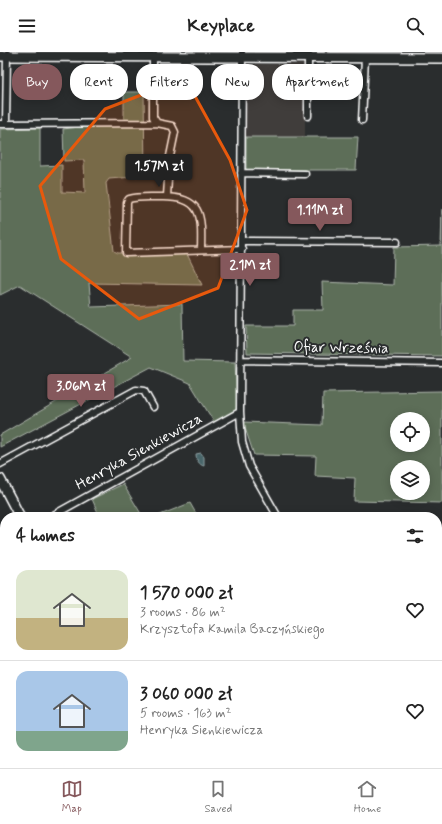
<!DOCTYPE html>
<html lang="en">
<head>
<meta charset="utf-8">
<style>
	body { margin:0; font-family:Mynerve,sans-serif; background:#f6f6f6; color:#222; height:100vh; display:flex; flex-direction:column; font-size:15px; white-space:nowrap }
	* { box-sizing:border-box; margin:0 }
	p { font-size:13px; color:#767676 }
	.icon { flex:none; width:22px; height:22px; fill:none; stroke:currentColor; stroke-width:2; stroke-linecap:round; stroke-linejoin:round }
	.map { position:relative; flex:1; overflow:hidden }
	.sheet { position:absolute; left:0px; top:460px; width:442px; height:256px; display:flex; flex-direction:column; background:#fff; border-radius:16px 16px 0 0; box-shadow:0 2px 10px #0003 }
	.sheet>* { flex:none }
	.hud { position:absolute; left:12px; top:12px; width:418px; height:36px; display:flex; gap:8px }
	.fabs { position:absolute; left:390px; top:360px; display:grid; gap:8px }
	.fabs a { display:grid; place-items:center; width:40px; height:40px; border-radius:50%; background:#fff; box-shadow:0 2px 10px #0003; font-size:20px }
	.price { position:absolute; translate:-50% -34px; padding:0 9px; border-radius:4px; background:#85585c; color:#fff; font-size:13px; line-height:26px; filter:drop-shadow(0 1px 2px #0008) }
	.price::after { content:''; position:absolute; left:50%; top:24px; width:12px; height:9px; margin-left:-6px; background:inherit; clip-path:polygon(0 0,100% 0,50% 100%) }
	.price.selected { background:#222; color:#fff }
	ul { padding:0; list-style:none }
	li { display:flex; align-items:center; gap:12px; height:100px; padding:0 16px }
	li+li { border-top:1px solid #e0e0e0 }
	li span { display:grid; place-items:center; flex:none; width:112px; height:80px; border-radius:12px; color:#555 }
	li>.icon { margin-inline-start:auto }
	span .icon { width:48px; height:48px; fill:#fffc; stroke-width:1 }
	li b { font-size:17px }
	h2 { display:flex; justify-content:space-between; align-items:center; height:48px; padding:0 16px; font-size:17px }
	.tag { padding:0 14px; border-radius:16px; background:#fff; box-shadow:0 2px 10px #0003; font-size:14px; line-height:36px }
	.tag.selected { background:#85585c; color:#fff }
	header { display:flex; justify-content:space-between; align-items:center; height:52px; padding:0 16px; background:#fff; font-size:18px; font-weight:700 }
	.dock { display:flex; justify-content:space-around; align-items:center; height:56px; border-top:1px solid #e0e0e0; background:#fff; font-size:11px; color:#767676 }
	.dock a { display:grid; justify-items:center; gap:2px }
	.dock .selected { color:#85585c }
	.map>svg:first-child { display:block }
</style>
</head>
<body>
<header><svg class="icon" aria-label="menu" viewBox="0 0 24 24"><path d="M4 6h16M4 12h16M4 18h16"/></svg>Keyplace<svg class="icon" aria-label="search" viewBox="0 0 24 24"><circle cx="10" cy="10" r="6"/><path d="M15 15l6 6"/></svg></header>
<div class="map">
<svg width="442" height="716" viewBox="0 0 442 716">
	<rect width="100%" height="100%" fill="#2a2d2e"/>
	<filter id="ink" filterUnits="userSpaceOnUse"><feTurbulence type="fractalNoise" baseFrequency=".025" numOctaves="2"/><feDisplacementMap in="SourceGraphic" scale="8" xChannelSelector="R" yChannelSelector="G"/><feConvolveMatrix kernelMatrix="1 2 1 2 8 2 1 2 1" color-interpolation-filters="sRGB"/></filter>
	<g filter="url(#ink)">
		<path fill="#3f3c3b" d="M247,12H305V86H245Z"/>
		<path fill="#5d6e58" stroke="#aeb6ac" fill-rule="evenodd" d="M124,40H144L145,124L109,127L106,131L114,199L118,201L187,202L202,233L89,231L91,255L182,252L183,309L235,310L237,357L214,370L190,331L151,315L0,395V383L132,305L20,233L0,243V77L40,76V114L62,113V140L85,141L84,108L64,109L63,77L120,70L124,66Z
			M246,85H358L356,118H246Z
			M442,157V304L247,301L246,274H293V258H323L322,230L393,233L394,195L441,194Z
			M442,339V451L354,449L355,426L315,424L316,404L254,403L243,370L322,373L323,341ZM397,367H423V393H397ZM397,415H423V441H397Z
			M123,432L143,465H100L92,447Z
			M190,451L198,465H155Z
			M437,506H442V579L437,578Z
			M3,527L5,532V563L0,565V529Z"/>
		<path fill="#48666a" stroke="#91a3a6" d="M201,401L204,405V414C199,413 196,407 196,402Z"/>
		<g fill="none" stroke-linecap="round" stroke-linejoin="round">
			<g stroke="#fff" stroke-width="9">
				<path id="street" d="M242,0L240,360L242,390L249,414L278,465
					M153,5V65L157,71L172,74L175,80L169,109L167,145
					M308,5V64
					M362,68L365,6
					M0,72L157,71
					M6,72L7,1
					M241,121L305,122
					M242,189L397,190
					M201,198C202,162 202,144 160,145C150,145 139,144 129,147L127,150L126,201L242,197
					M240,308L442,311
					M0,412L136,338L144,339L153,355
					M50,465L240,360
					M437,629H442
					M53,716L60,711
					M161,716L170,711
					M284,716L293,711"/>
			</g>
			<g stroke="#fff" stroke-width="12">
				<path id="secondary" d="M0,4L442,6
					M0,427L20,465
					M155,711L158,716"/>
			</g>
			<use href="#street" stroke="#2a2d2e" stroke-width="6"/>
			<use href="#secondary" stroke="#2a2d2e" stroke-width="9"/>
		</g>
	</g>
	<path fill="#e8590c" fill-opacity="0.2" stroke="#e8590c" stroke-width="3" stroke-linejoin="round" d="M185,26L230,108L247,158L218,236L139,267L61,207L40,134L105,57Z"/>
	<g text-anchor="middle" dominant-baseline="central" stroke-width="4" stroke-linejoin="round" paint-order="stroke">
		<g font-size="15" fill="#fff" stroke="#2a2d2e">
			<text transform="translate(341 296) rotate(1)">Ofiar Września</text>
			<text transform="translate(139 400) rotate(-29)">Henryka Sienkiewicza</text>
		</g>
	</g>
</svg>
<div class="fabs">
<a><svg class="icon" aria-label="locate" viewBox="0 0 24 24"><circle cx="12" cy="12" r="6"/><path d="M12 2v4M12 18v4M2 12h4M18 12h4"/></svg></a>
<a><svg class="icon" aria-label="layers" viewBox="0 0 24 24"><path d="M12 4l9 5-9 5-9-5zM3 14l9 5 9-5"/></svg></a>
</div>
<b class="price selected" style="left:159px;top:136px">1.57M zł</b>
<b class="price" style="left:320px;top:180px">1.11M zł</b>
<b class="price" style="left:250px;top:235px">2.1M zł</b>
<b class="price" style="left:81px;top:356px">3.06M zł</b>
<div class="hud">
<a class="tag selected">Buy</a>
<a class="tag">Rent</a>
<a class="tag">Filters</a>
<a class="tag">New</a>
<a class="tag">Apartment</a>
</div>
<section class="sheet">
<h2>4 homes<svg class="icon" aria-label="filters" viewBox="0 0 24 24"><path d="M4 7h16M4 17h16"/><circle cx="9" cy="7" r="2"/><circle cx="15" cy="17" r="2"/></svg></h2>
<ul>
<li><span style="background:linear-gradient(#dfe7d0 60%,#c2b280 0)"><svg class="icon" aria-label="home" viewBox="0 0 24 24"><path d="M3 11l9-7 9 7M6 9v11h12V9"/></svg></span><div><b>1 570 000 zł</b><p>3 rooms · 86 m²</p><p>Krzysztofa Kamila Baczyńskiego</p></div><svg class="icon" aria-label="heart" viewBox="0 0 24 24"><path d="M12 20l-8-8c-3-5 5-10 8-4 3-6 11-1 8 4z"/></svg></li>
<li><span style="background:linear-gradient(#a9c7e8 75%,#7fa58c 0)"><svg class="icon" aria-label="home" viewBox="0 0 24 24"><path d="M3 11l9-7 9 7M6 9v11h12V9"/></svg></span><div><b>3 060 000 zł</b><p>5 rooms · 163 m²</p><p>Henryka Sienkiewicza</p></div><svg class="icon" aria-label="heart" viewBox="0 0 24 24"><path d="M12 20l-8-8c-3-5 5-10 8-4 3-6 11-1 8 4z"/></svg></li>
</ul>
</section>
</div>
<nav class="dock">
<a class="selected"><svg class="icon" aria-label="map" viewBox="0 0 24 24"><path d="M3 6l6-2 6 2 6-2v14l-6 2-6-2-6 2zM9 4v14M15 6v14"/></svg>Map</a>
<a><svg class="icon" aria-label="saved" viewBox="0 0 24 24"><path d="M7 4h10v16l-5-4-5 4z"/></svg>Saved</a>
<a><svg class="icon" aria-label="home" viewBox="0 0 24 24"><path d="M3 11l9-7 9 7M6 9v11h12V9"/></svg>Home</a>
</nav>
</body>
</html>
